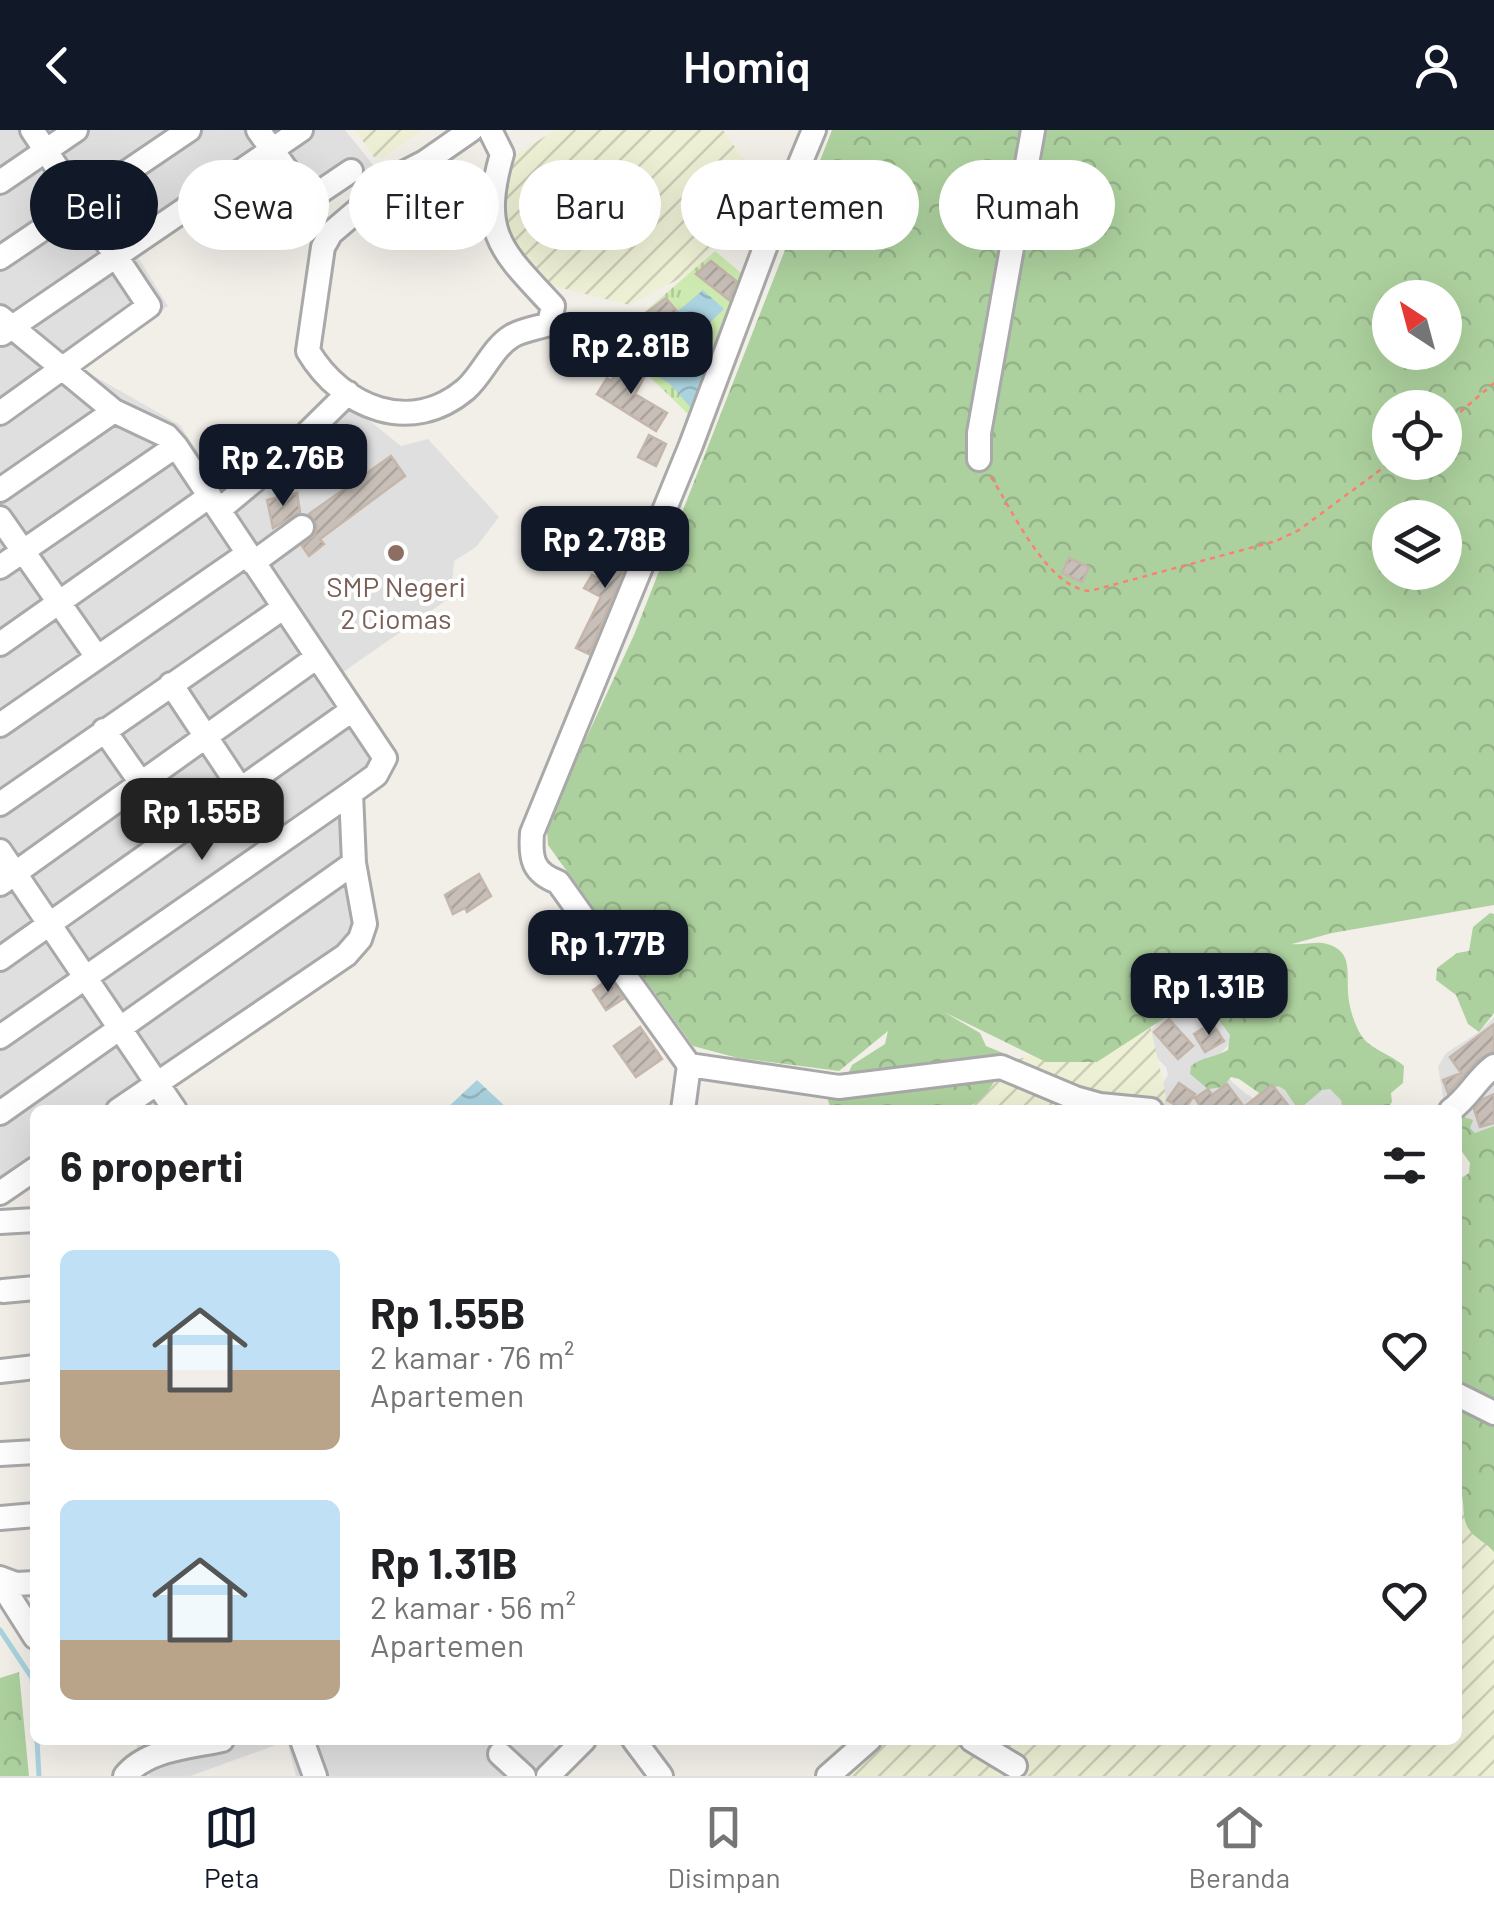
<!DOCTYPE html>
<html lang="id">
<head>
<meta charset="utf-8">
<style>
	body { margin:0; font-family:Barlow,sans-serif; background:#f6f6f6; color:#202124; height:100vh; display:flex; flex-direction:column; font-size:38px; white-space:nowrap }
	* { box-sizing:border-box; margin:0 }
	p { font-size:32px; color:#757577 }
	.icon { flex:none; width:55px; height:55px; fill:none; stroke:currentColor; stroke-width:2; stroke-linecap:round; stroke-linejoin:round }
	.map { position:relative; flex:1; overflow:hidden }
	.sheet { position:absolute; left:30px; top:975px; width:1432px; height:640px; display:flex; flex-direction:column; background:#fff; border-radius:15px; box-shadow:0 10px 40px #0002 }
	.sheet>* { flex:none }
	.banner { position:absolute; left:30px; top:30px; width:1435px; height:90px; display:flex; gap:20px }
	.needle { width:65px; rotate:324deg }
	.fabs { position:absolute; left:1372px; top:150px; display:grid; gap:20px }
	.fabs a { display:grid; place-items:center; width:90px; height:90px; border-radius:50%; background:#fff; box-shadow:0 10px 40px #0002; font-size:50px }
	.price { position:absolute; translate:-50% -85px; padding:0 22px; border-radius:20px; background:#111827; color:#fff; font-size:32px; line-height:65px; filter:drop-shadow(0 2px 5px #0008) }
	.price::after { content:''; position:absolute; left:50%; top:60px; width:30px; height:22px; margin-left:-15px; background:inherit; clip-path:polygon(0 0,100% 0,50% 100%) }
	.price.active { background:#222; color:#fff }
	ul { padding:0; list-style:none }
	li { display:flex; align-items:center; gap:30px; height:250px; padding:0 30px }
	li span { display:grid; place-items:center; flex:none; width:280px; height:200px; border-radius:15px; color:#555 }
	li>.icon { margin-inline-start:auto }
	span .icon { width:120px; height:120px; fill:#fffc; stroke-width:1 }
	li b { font-size:42px }
	h2 { display:flex; justify-content:space-between; align-items:center; height:120px; padding:0 30px; font-size:42px }
	.tag { padding:0 35px; border-radius:45px; background:#fff; box-shadow:0 10px 40px #0002; font-size:35px; line-height:90px }
	.tag.active { background:#111827; color:#fff }
	header { display:flex; justify-content:space-between; align-items:center; height:130px; padding:0 30px; background:#111827; color:#fff; font-size:45px; font-weight:600 }
	.menu { display:flex; justify-content:space-around; align-items:center; height:140px; border-top:2px solid #e0e0e0; background:#fff; font-size:28px; color:#757577 }
	.menu a { display:grid; justify-items:center; gap:5px }
	.menu .active { color:#111827 }
	.map>svg:first-child { display:block }
</style>
</head>
<body>
<header><svg class="icon" aria-label="back" viewBox="0 0 24 24"><path d="M15 5l-7 7 7 7"/></svg>Homiq<svg class="icon" aria-label="person" viewBox="0 0 24 24"><circle cx="12" cy="8" r="4"/><path d="M4 21q1-7 8-7t8 7"/></svg></header>
<div class="map">
<svg width="1494" height="1646" viewBox="0 0 1494 1646">
	<defs>
		<pattern id="farmland-furrows" width="10" height="10" patternUnits="userSpaceOnUse" patternTransform="scale(2.5)"><rect width="10" height="10" fill="#eef0d5"/><path d="M-1 1l2-2M0 10L10 0M9 11l2-2" fill="none" stroke="#ccceb7"/></pattern>
		<pattern id="grass-tufts" width="24" height="20" patternUnits="userSpaceOnUse" patternTransform="scale(2.5)"><rect width="24" height="20" fill="#cdebb0"/><path d="M3 7l-1-3M5 7V3M7 7l1-3M15 17l-1-3M17 17v-4M19 17l1-3" fill="none" stroke="#b0c997"/></pattern>
		<pattern id="forest-crowns" width="20" height="18" patternUnits="userSpaceOnUse" patternTransform="scale(2.5)"><rect width="20" height="18" fill="#add19e"/><path d="M2 6a3 3 0 1 1 6 0M12 15a3 3 0 1 1 6 0" fill="none" stroke="#95b388"/></pattern>
		<pattern id="water-waves" width="16" height="10" patternUnits="userSpaceOnUse" patternTransform="scale(2.5)"><rect width="16" height="10" fill="#aad3df"/><path d="M0 5q4-4 8 0t8 0" fill="none" stroke="#92b5bf"/></pattern>
		<pattern id="building-hatch" width="6" height="6" patternUnits="userSpaceOnUse" patternTransform="scale(2.5)"><rect width="6" height="6" fill="#c7bfb8"/><path d="M-1 1l2-2M0 6l6-6M5 7l2-2" fill="none" stroke="#aba49e"/></pattern>
	</defs>
	<rect width="100%" height="100%" fill="#f2efe9"/>
	<path fill="#e0dfdf" d="M0,0H345L374,36L305,83L268,34L136,124L168,176L80,238L180,295L227,367L346,272L401,316L428,309L499,387L476,417L454,431L451,467L336,547L391,630L353,664L377,788L373,798L168,942L171,980H35V1066L26,1054L0,1071Z
		M1209,882L1231,896V912L1220,924L1205,928L1245,963L1253,968L1273,949L1330,955L1350,980H1167L1161,970L1163,953L1168,945L1166,937L1154,925L1151,900L1162,887L1172,884L1191,887Z
		M1494,887V998L1475,1003L1470,998H1458V980L1445,979L1438,937L1446,923L1479,902Z
		M134,1610H548L575,1639L565,1646H296L287,1611L190,1646H150Z"/>
	<path fill="url(#farmland-furrows)" d="M355,0H422L384,27H374Z
		M555,0H723L757,49L698,139L629,175L550,155L500,97L513,27Z
		M1150,895L1167,970L1151,980H937L1006,932Z
		M1458,1355L1494,1412V1646H846L859,1610H1458Z"/>
	<path fill="url(#grass-tufts)" d="M715,121L746,147L692,288L612,210Z"/>
	<path fill="url(#forest-crowns)" fill-rule="evenodd" d="M832,0H1494V775L1332,803L1292,814C1302,815 1313,812 1323,813C1352,819 1347,838 1348,860C1348,874 1354,894 1361,905C1368,918 1392,925 1404,936L1403,953L1391,963L1392,972L1386,980H1343L1341,970L1330,959L1322,960L1302,977L1295,975L1285,960L1278,956L1262,965L1239,949L1231,947L1223,957L1208,959L1190,944L1191,936C1201,927 1216,927 1228,920L1230,905L1216,886L1181,885L1177,880L1097,932H1046L944,882L980,903L986,916L1003,923L1007,938C993,948 991,962 977,972C956,987 861,980 831,980L827,967L830,959L845,951L852,935L885,914L888,901L839,941L738,928L693,916L548,715L547,700L563,658L634,505ZM1390,168H1445V222H1390ZM1390,278H1445V332H1390ZM1390,388H1445V442H1390Z
		M1490,783L1494,784V883L1479,902L1468,894L1456,865L1436,850L1437,838L1457,823L1469,821L1473,797Z
		M1464,987L1473,990L1470,998L1475,1003L1494,996V1422C1487,1413 1474,1408 1468,1398C1460,1384 1467,1370 1458,1356V1050L1469,1043L1470,1033L1458,1016V988Z
		M19,1542L29,1646H0V1548Z"/>
	<path fill="url(#water-waves)" d="M703,160L724,179L698,204L678,181Z
		M657,204L675,220L673,230L655,235L639,222L640,217Z
		M687,232L697,238L703,248L690,277L669,253L655,245Z
		M477,950L509,980H445Z"/>
	<g fill="none" stroke-linecap="round" stroke-linejoin="round">
		<path stroke="#aad3df" stroke-width="5" d="M0,1500L32,1548L35,1587
			M37,1610L39,1646"/>
	</g>
	<path fill="url(#building-hatch)" stroke="#c4b6ab" stroke-width="2.5" d="M711,131L736,151L729,170L696,144Z
		M666,168L697,206L682,218L662,192L652,201L643,200L642,186Z
		M622,233L645,246L635,264L667,283L656,301L597,264L607,248L611,251Z
		M649,305L666,314L656,336L638,327Z
		M391,326L405,346L320,409L324,414L309,426L302,416L315,404L317,396L309,384Z
		M297,363L300,382L273,398L267,370Z
		M621,407L634,415L589,524L576,518L601,467L584,458L592,445L598,448Z
		M1069,428L1089,437L1082,452L1062,443Z
		M479,744L491,766L467,782L465,778L453,784L445,765Z
		M562,784L596,830L579,843L556,809L565,803L555,789Z
		M609,849L623,869L606,880L593,860Z
		M1169,889L1193,916L1178,929L1154,902Z
		M1212,893L1224,911L1205,922L1194,904Z
		M1494,894V921L1478,930L1448,963L1443,950L1461,943L1450,927Z
		M640,897L662,929L636,947L614,916Z
		M1179,953L1195,964L1184,980L1167,970Z
		M1227,954L1244,977L1272,955L1292,980H1203L1195,968L1208,959L1212,965Z
		M1494,964V993L1480,997L1474,979L1483,969Z"/>
	<g fill="none" stroke-linecap="round" stroke-linejoin="round">
		<g stroke="#a9a9a9" stroke-width="28">
			<path id="minor" d="M258,0L308,70L351,41
				M471,0L425,32L398,46L331,103L323,117L308,221C342,278 411,306 466,259C483,244 492,218 512,206C522,200 537,198 549,194L553,176C501,120 479,104 502,24L490,0
				M814,0L766,115L691,315L532,703C530,729 533,743 558,752L689,935L839,957L1001,937L1075,968L1100,975L1151,980
				M0,52L76,0
				M0,128L189,0
				M0,187L114,281L167,306L176,316L385,628L376,645L351,663L0,907
				M2,204L301,0
				M0,283L149,176L32,0
				M979,329V303L1033,0
				M0,360L114,281
				M219,380L285,325L348,263
				M0,388L97,527
				M253,433L302,397
				M0,437L176,316
				M0,514L210,366
				M171,554L240,658
				M0,595L247,424
				M104,600L176,703
				M0,674L283,478
				M0,721L175,980
				M0,754L317,527
				M0,829L352,580
				M118,980L346,825L360,809L365,794L354,733L351,663
				M683,980L689,935
				M1451,980C1469,967 1477,948 1494,936
				M0,983L354,733
				M0,1063L35,1039
				M0,1092L35,1090
				M3,1161L35,1158
				M0,1241L35,1237
				M1458,1265L1494,1283
				M0,1324L35,1322
				M0,1388L35,1385
				M0,1448L16,1454L35,1453
				M0,1452L35,1507
				M302,1610L315,1646
				M634,1610L661,1646
				M972,1610L1015,1636
				M500,1624L524,1646
				M125,1646C147,1619 190,1617 222,1610
				M548,1646L584,1610
				M828,1646L869,1610"/>
		</g>
		<path stroke="#fa8072" stroke-width="2.5" stroke-dasharray="5 5" stroke-linecap="butt" d="M1445,295L1494,253
			M991,347C1013,381 1047,458 1090,461L1276,411L1299,400L1391,332"/>
		<use href="#minor" stroke="#fff" stroke-width="22"/>
	</g>
	<circle fill="#8d6e63" stroke="#fff" stroke-width="4" cx="396" cy="423" r="10"/>
	<g text-anchor="middle" dominant-baseline="central" stroke-width="8" stroke-linejoin="round" paint-order="stroke">
		<g font-size="28" fill="#785e54" stroke="#fff">
			<text x="396" y="456">SMP Negeri<tspan x="396" dy="32">2 Ciomas</tspan></text>
		</g>
	</g>
</svg>
<div class="fabs">
<a><svg class="needle" viewBox="-14 -14 28 28"><path d="M0-13l5 13h-10z" fill="#e53935"/><path d="M0 13l5-13h-10z" fill="#757577"/></svg></a>
<a><svg class="icon" aria-label="locate" viewBox="0 0 24 24"><circle cx="12" cy="12" r="6"/><path d="M12 2v4M12 18v4M2 12h4M18 12h4"/></svg></a>
<a><svg class="icon" aria-label="layers" viewBox="0 0 24 24"><path d="M12 4l9 5-9 5-9-5zM3 14l9 5 9-5"/></svg></a>
</div>
<b class="price" style="left:631px;top:267px">Rp 2.81B</b>
<b class="price" style="left:283px;top:379px">Rp 2.76B</b>
<b class="price" style="left:605px;top:461px">Rp 2.78B</b>
<b class="price active" style="left:202px;top:733px">Rp 1.55B</b>
<b class="price" style="left:608px;top:865px">Rp 1.77B</b>
<b class="price" style="left:1209px;top:908px">Rp 1.31B</b>
<div class="banner">
<a class="tag active">Beli</a>
<a class="tag">Sewa</a>
<a class="tag">Filter</a>
<a class="tag">Baru</a>
<a class="tag">Apartemen</a>
<a class="tag">Rumah</a>
</div>
<section class="sheet">
<h2>6 properti<svg class="icon" aria-label="filters" viewBox="0 0 24 24"><path d="M4 7h16M4 17h16"/><circle cx="9" cy="7" r="2"/><circle cx="15" cy="17" r="2"/></svg></h2>
<ul>
<li><span style="background:linear-gradient(#bfe0f5 60%,#b9a48a 0)"><svg class="icon" aria-label="home" viewBox="0 0 24 24"><path d="M3 11l9-7 9 7M6 9v11h12V9"/></svg></span><div><b>Rp 1.55B</b><p>2 kamar · 76 m²</p><p>Apartemen</p></div><svg class="icon" aria-label="heart" viewBox="0 0 24 24"><path d="M12 20l-8-8c-3-5 5-10 8-4 3-6 11-1 8 4z"/></svg></li>
<li><span style="background:linear-gradient(#bfe0f5 70%,#b9a48a 0)"><svg class="icon" aria-label="home" viewBox="0 0 24 24"><path d="M3 11l9-7 9 7M6 9v11h12V9"/></svg></span><div><b>Rp 1.31B</b><p>2 kamar · 56 m²</p><p>Apartemen</p></div><svg class="icon" aria-label="heart" viewBox="0 0 24 24"><path d="M12 20l-8-8c-3-5 5-10 8-4 3-6 11-1 8 4z"/></svg></li>
</ul>
</section>
</div>
<nav class="menu">
<a class="active"><svg class="icon" aria-label="map" viewBox="0 0 24 24"><path d="M3 6l6-2 6 2 6-2v14l-6 2-6-2-6 2zM9 4v14M15 6v14"/></svg>Peta</a>
<a><svg class="icon" aria-label="saved" viewBox="0 0 24 24"><path d="M7 4h10v16l-5-4-5 4z"/></svg>Disimpan</a>
<a><svg class="icon" aria-label="home" viewBox="0 0 24 24"><path d="M3 11l9-7 9 7M6 9v11h12V9"/></svg>Beranda</a>
</nav>
</body>
</html>
